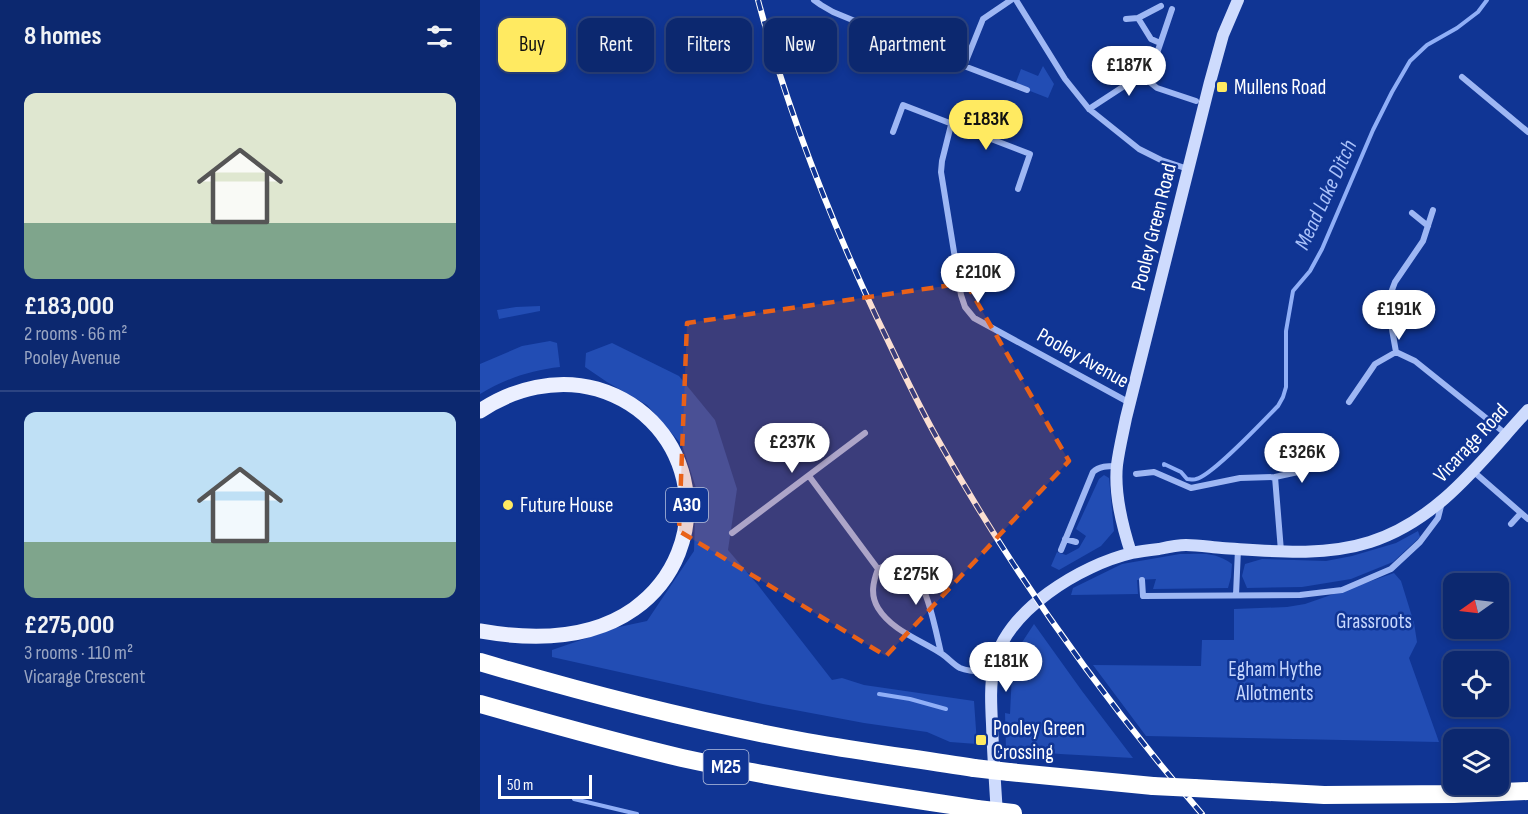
<!DOCTYPE html>
<html lang="en">
<head>
<meta charset="utf-8">
<style>
	body { margin:0; font-family:"Sofia Sans Condensed",sans-serif; background:#153074; color:#f1f3f6; height:100vh; display:flex; flex-direction:column; font-size:22px; white-space:nowrap }
	* { box-sizing:border-box; margin:0 }
	p { font-size:20px; color:#9aa6c3 }
	.icon { flex:none; width:33px; height:33px; fill:none; stroke:currentColor; stroke-width:2; stroke-linecap:round; stroke-linejoin:round }
	.map { position:relative; flex:1; overflow:hidden }
	.details { display:flex; flex-direction:column; background:#0c286f; width:480px }
	.details>* { flex:none }
	.banner { position:absolute; left:18px; top:18px; width:570px; height:54px; display:flex; gap:12px }
	.needle { width:39px; rotate:256deg }
	.controls { position:absolute; left:963px; top:573px; display:grid; gap:12px }
	.controls a { display:grid; place-items:center; width:66px; height:66px; border-radius:12px; background:#0c286f; box-shadow:0 3px 9px #0003,0 0 0 2px #2c4482; font-size:30px }
	.scale { position:absolute; left:18px; bottom:15px; width:94px; box-sizing:border-box; padding-left:6px; border:3px solid #fff; border-top:0; font-size:16px; line-height:21px; white-space:nowrap; color:#fff; -webkit-text-stroke:4px #103594; paint-order:stroke }
	.price { position:absolute; translate:-50% -51px; padding:0 14px; border-radius:21px; background:#fff; color:#222; font-size:20px; line-height:39px; filter:drop-shadow(0 2px 3px #0008) }
	.price::after { content:''; position:absolute; left:50%; top:36px; width:18px; height:14px; margin-left:-9px; background:inherit; clip-path:polygon(0 0,100% 0,50% 100%) }
	.price.on { background:#ffea61; color:#111 }
	ul { padding:0; list-style:none }
	li { display:grid; align-content:center; gap:12px; height:318px; padding:0 24px }
	li+li { border-top:2px solid #2c4482 }
	li span { display:grid; place-items:center; height:186px; border-radius:12px; color:#555 }
	li>.icon { margin-inline-start:auto }
	span .icon { width:108px; height:108px; fill:#fffc; stroke-width:1 }
	li b { font-size:26px }
	h2 { display:flex; justify-content:space-between; align-items:center; height:72px; padding:0 24px; font-size:26px }
	.tag { padding:0 21px; border-radius:12px; background:#0c286f; box-shadow:0 3px 9px #0003,0 0 0 2px #2c4482; font-size:21px; line-height:54px }
	.tag.on { background:#ffea61; color:#111 }
	main { display:flex; flex:1; min-height:0 }
	.map>svg:first-child { display:block }
</style>
</head>
<body>
<main>
<section class="details">
<h2>8 homes<svg class="icon" aria-label="filters" viewBox="0 0 24 24"><path d="M4 7h16M4 17h16"/><circle cx="9" cy="7" r="2"/><circle cx="15" cy="17" r="2"/></svg></h2>
<ul>
<li><span style="background:linear-gradient(#dfe7d0 70%,#7fa58c 0)"><svg class="icon" aria-label="home" viewBox="0 0 24 24"><path d="M3 11l9-7 9 7M6 9v11h12V9"/></svg></span><div><b>£183,000</b><p>2 rooms · 66 m²</p><p>Pooley Avenue</p></div></li>
<li><span style="background:linear-gradient(#bfe0f5 70%,#7fa58c 0)"><svg class="icon" aria-label="home" viewBox="0 0 24 24"><path d="M3 11l9-7 9 7M6 9v11h12V9"/></svg></span><div><b>£275,000</b><p>3 rooms · 110 m²</p><p>Vicarage Crescent</p></div></li>
</ul>
</section>
<div class="map">
<svg width="1048" height="814" viewBox="0 0 1048 814">
	<rect width="100%" height="100%" fill="#103594"/>
	<path fill="#224db4" d="M563,66L574,84L568,98L535,85L541,69L558,76Z
		M60,306V311L19,319L17,310L36,307Z
		M70,341L77,343L80,367C51,370 25,379 0,394V364L42,346Z
		M132,343L199,376L235,420L257,489L248,550L278,585L352,680L362,678L384,685L494,701L497,744L470,742L447,732L384,723L283,704L72,657V650L139,627L167,621L214,551L216,488L202,445L167,405L127,382L105,367L106,353Z
		M624,475L629,478L634,531L621,546L579,570L571,566L577,552L586,555L599,548L606,536L596,529L619,479Z
		M938,531L940,537L913,562L871,579L822,587L767,588L762,576L765,564L782,559L846,561L872,556L916,543Z
		M700,554C720,554 735,551 752,564L751,577L748,588L673,589L676,579L657,580L658,594L591,595L593,588L642,564Z
		M914,573L921,581L934,623L937,642L929,658L959,742L666,736L613,665L721,666L722,640H754V609L807,607L825,604Z
		M554,624L602,691L653,758L580,754L526,749L525,713L530,714L532,672L539,647Z"/>
	<g fill="none" stroke-linecap="round" stroke-linejoin="round">
		<path stroke="#90aff7" stroke-width="4" d="M684,465V464L701,472L707,479C709,479 714,480 716,479C732,476 784,420 798,406L803,397L806,387V331L813,291L830,271L842,249L893,130L912,92L930,61L947,45L977,28L998,12L1007,0
			M399,694L430,699L466,709
			M94,799L157,814"/>
		<path stroke="#9eb7f4" stroke-width="6" d="M334,0L341,5L353,12L484,66L547,90
			M536,0L585,79L609,109L659,149L681,160L708,169
			M658,18L671,39L680,43
			M646,19L658,18L681,6
			M484,66L503,19L531,0
			M661,75L677,88L716,101
			M982,77L1048,132
			M609,109L661,75L673,65L692,9
			M471,125L462,161L461,172L481,295L485,307L494,318L650,403
			M413,132L423,105L550,154L538,189
			M932,213L948,226
			M916,352L910,318L909,298L915,282L943,241L953,210
			M869,402L895,364L916,352L935,361L1026,434
			M994,472L1048,519
			M656,474L674,472L711,488L760,478L795,477L801,551
			M329,476L398,569
			M795,477L818,472L840,464
			M1031,524L1041,513
			M252,533L385,433
			M585,539L596,542
			M581,550L613,472C619,466 628,466 637,466
			M662,580L663,596L820,595L862,590L911,569L940,542L958,518L962,502
			M756,595L758,549
			M461,653C456,632 447,582 430,569C420,562 408,564 398,569C393,582 390,595 398,608C412,631 441,640 462,654C468,658 474,665 480,668C490,672 502,672 512,673"/>
		<path stroke="#cedbfd" stroke-width="12" d="M651,553C642,525 634,494 637,465C639,449 643,433 646,418L730,82L743,35L758,0
			M517,814C515,784 513,754 512,724C511,704 510,684 514,665C526,610 601,565 652,553C661,551 670,550 679,549C688,547 697,545 706,545C718,545 730,547 742,548C791,551 843,557 890,542C959,520 1001,461 1048,410"/>
		<path stroke="#ebefff" stroke-width="15" d="M0,411C34,388 77,378 117,389C218,419 239,548 154,609C110,640 51,640 0,631"/>
		<path stroke="#fff" stroke-width="18" d="M0,662C108,694 217,722 327,742C383,752 438,759 494,768
			M0,704C67,723 134,742 202,758C299,779 398,794 497,809
			M529,772L673,786
			M714,788L844,795L974,794L1048,791"/>
		<g stroke="#fff" stroke-width="6">
			<path id="rail" d="M278,0C307,109 348,214 396,316C416,357 435,399 457,438C532,572 622,698 722,814"/>
		</g>
		<use href="#rail" stroke="#103594" stroke-width="4" stroke-dasharray="11" stroke-linecap="butt"/>
		<path stroke="#fff" stroke-width="18" d="M494,768L529,772
			M673,786L714,788
			M497,809L533,813"/>
	</g>
	<path fill="#e96118" fill-opacity="0.2" stroke="#e96118" stroke-width="4.5" stroke-dasharray="12 8" stroke-linejoin="round" d="M486,283L589,461L406,656L199,531L207,323Z"/>
	<g fill="#ffea61" stroke="#103594" stroke-width="2">
		<rect x="736" y="81" width="12" height="12" rx="3"/>
		<circle cx="28" cy="505" r="6"/>
		<rect x="495" y="734" width="12" height="12" rx="3"/>
	</g>
	<g text-anchor="middle" dominant-baseline="central" stroke-width="5" stroke-linejoin="round" paint-order="stroke">
		<g fill="#103594" stroke="#b7c2df" stroke-width="1.5">
			<rect x="186" y="488" width="42" height="34" rx="4.5"/>
			<rect x="223.5" y="750" width="45" height="34" rx="4.5"/>
		</g>
		<g font-size="20" font-weight="bold" fill="#fff">
			<text x="207" y="505">A30</text>
			<text x="246" y="767">M25</text>
		</g>
		<g font-size="21" fill="#fff" stroke="#103594" text-anchor="start">
			<text x="754" y="87">Mullens Road</text>
			<text x="40" y="505">Future House</text>
			<text x="513" y="728">Pooley Green<tspan x="513" dy="24">Crossing</tspan></text>
		</g>
		<g font-size="21" fill="#fff" stroke="#103594">
			<text transform="translate(674 227) rotate(-76)">Pooley Green Road</text>
			<text transform="translate(603 358) rotate(29)">Pooley Avenue</text>
			<text transform="translate(991 443) rotate(-47)">Vicarage Road</text>
		</g>
		<g font-size="21" fill="#c6d7fe" stroke="#103594">
			<text x="894" y="621">Grassroots</text>
			<text x="795" y="669">Egham Hythe<tspan x="795" dy="24">Allotments</tspan></text>
		</g>
		<g font-size="22" font-style="italic" fill="#aac2fa" stroke="#103594">
			<text transform="translate(846 195) rotate(-65)">Mead Lake Ditch</text>
		</g>
	</g>
</svg>
<div class="controls">
<a><svg class="needle" viewBox="-14 -14 28 28"><path d="M0-13l5 13h-10z" fill="#e53935"/><path d="M0 13l5-13h-10z" fill="#9aa6c3"/></svg></a>
<a><svg class="icon" aria-label="locate" viewBox="0 0 24 24"><circle cx="12" cy="12" r="6"/><path d="M12 2v4M12 18v4M2 12h4M18 12h4"/></svg></a>
<a><svg class="icon" aria-label="layers" viewBox="0 0 24 24"><path d="M12 4l9 5-9 5-9-5zM3 14l9 5 9-5"/></svg></a>
</div>
<div class="scale">50 m</div>
<b class="price" style="left:649px;top:97px">£187K</b>
<b class="price on" style="left:506px;top:151px">£183K</b>
<b class="price" style="left:498px;top:304px">£210K</b>
<b class="price" style="left:919px;top:341px">£191K</b>
<b class="price" style="left:312px;top:474px">£237K</b>
<b class="price" style="left:822px;top:484px">£326K</b>
<b class="price" style="left:436px;top:606px">£275K</b>
<b class="price" style="left:526px;top:693px">£181K</b>
<div class="banner">
<a class="tag on">Buy</a>
<a class="tag">Rent</a>
<a class="tag">Filters</a>
<a class="tag">New</a>
<a class="tag">Apartment</a>
</div>
</div>
</main>
</body>
</html>
